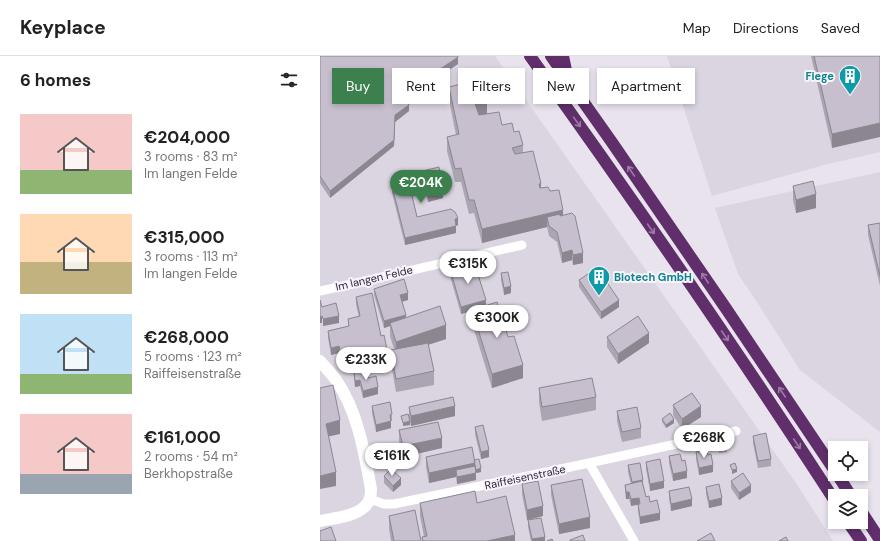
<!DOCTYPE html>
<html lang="en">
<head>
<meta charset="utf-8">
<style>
	body { margin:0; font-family:"DM Sans",sans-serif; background:#f6f6f6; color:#222; height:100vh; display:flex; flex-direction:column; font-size:15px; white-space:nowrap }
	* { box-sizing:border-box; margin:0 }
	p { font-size:13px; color:#767676 }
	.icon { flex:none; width:22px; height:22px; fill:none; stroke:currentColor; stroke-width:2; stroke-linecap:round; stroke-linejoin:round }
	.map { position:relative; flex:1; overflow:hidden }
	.side { display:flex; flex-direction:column; background:#fff; width:320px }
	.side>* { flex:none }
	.top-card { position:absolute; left:12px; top:12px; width:380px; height:36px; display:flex; gap:8px }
	.controls { position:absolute; left:508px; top:385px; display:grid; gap:8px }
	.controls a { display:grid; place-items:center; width:40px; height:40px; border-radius:0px; background:#fff; box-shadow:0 2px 6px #0003; font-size:20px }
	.price { position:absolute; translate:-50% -34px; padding:0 9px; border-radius:14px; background:#fff; color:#222; font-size:13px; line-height:26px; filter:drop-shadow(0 1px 2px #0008) }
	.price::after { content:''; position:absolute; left:50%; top:24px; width:12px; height:9px; margin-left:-6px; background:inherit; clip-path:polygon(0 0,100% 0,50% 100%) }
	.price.selected { background:#3c804d; color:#fff }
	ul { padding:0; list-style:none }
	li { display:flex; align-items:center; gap:12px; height:100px; padding:0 20px }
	li span { display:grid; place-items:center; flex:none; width:112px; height:80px; border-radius:0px; color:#555 }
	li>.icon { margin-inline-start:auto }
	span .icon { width:48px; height:48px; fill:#fffc; stroke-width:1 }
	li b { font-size:17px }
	h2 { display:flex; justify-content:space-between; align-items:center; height:48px; padding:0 20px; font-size:17px }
	.tag { padding:0 14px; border-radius:0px; background:#fff; box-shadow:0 2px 6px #0003; font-size:14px; line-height:36px }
	.tag.selected { background:#3c804d; color:#fff }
	header { display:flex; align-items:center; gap:24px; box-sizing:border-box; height:56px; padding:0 20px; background:#fff; border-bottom:1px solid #e0e0e0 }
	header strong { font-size:19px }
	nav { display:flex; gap:22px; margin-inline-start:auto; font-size:14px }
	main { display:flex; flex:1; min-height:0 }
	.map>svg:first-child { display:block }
</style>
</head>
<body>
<header>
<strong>Keyplace</strong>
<nav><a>Map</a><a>Directions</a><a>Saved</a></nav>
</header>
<main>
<section class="side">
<h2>6 homes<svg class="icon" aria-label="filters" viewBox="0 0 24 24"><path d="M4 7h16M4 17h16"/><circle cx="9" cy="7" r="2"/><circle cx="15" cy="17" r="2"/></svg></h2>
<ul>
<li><span style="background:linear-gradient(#f6c9c9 70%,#8fb573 0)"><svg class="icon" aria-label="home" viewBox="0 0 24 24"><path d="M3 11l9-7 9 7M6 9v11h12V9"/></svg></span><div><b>€204,000</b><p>3 rooms · 83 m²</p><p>Im langen Felde</p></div></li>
<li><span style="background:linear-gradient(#ffd9b3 60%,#c2b280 0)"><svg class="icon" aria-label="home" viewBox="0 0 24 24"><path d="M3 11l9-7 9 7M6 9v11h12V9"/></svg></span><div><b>€315,000</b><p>3 rooms · 113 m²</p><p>Im langen Felde</p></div></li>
<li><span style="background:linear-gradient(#bfe0f5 75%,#8fb573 0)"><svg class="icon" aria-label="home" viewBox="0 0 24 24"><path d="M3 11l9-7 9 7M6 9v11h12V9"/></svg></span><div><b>€268,000</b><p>5 rooms · 123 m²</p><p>Raiffeisenstraße</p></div></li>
<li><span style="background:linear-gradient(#f6c9c9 75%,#9aa5b1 0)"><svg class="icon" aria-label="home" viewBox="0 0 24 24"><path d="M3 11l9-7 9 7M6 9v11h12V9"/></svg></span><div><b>€161,000</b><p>2 rooms · 54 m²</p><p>Berkhopstraße</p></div></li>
</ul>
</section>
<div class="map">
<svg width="560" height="485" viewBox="0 0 560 485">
	<rect width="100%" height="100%" fill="#e9e3ed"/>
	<path fill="#dbd4e1" d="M0,0H175L476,427L513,485H0Z
		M347,0H560V96L504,109L392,140Z
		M560,116V376L480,314L437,246L418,218L395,152Z"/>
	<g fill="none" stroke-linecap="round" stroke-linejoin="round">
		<path stroke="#fff" stroke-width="9" d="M0,235L202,189
			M269,407L314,485
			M50,443L64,448H74L269,407L416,375"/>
		<path stroke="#fff" stroke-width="12" d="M0,305C5,311 11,317 16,324C38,356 44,395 51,433C51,436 51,439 50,442C45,460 15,462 0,465"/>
		<path stroke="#5f2e6b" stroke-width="12" d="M210,0C315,146 417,294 515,445
			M231,0L291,85L407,254L515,415
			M243,0L247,19
			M517,418L531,440
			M541,455L560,484
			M528,466L541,485"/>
	</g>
	<path fill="#aba4b1" d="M0,0L138,8L87,42L89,55L75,66L74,90L10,142L0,127Z
		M491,0H560L512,92Z
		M129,31L182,69L194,76L203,89V97L221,132L230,135L243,160L263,207L253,209L252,204L242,207L237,186L229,180L227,171L162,187L154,157L149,158L141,126H135L127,95V81L136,79L129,44Z
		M119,111L123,142L108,146L105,135L92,138L97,161L138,169L136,170V177L85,189L72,137V130L74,129V122Z
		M473,130L496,152L476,157L473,144Z
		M560,167V230L548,179V169Z
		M130,213L166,249L188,281L203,322L172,332L152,267V255L141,258L130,220Z
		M181,217L191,237L184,239L181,224Z
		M259,224L299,251L281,263L259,231Z
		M54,233L88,244L82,246L86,261L126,283L108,289L114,315V329L76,336L71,307V294L74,293L70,280V270L64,272L54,239Z
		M36,241L61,280L67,300L23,311L19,297L11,299L8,282V275L28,270V263L39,261L36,248Z
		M287,281L329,287L298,308L287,291Z
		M34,317L58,338L43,342L40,330L35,331L34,324Z
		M219,332L276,341V354L222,365L219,346Z
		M353,349L381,361L362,373L353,359Z
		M52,350L72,358V365H71V372L56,376L52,357Z
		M89,351L135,360L91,370L89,361Z
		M297,355L321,372V382L302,386L297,365Z
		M342,363L354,367L346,372L342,366Z
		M155,371L169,401L161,403L155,378Z
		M79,374L122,392L83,401L79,385Z
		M433,380L451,403V410L438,412L433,387Z
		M397,385L407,392V396L399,397Z
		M376,396L388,399L393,416L379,419L376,403Z
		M349,400L362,405L367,422L353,425L349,407Z
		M106,401L154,404L161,416L156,417V424L137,428L136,421L109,427L106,411Z
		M326,406L344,432L330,435L326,413Z
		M308,409L323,429L326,441L330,446L340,464L320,468L318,455V449L311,450L309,443H306L305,436V429L311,428L308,416Z
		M64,420L81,429L73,436L64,427Z
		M411,425L431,436L419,444L411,432Z
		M202,428L223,460L207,464L202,438Z
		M231,429L270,472L239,478L231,439Z
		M386,431L402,449L389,452L386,438Z
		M349,435L372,450L351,455L349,442Z
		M100,447H157L195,485H102V481H104L100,460Z
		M69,460L101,485H71L69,473Z
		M208,464L225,485H211L208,471Z"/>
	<path fill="#8b8690" d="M138,1V8L86,43V36Z
		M167,45V58L155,62V48Z
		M89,49V55L75,66L74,90L10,142V135L75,59Z
		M560,67V81L512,92V78Z
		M221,127V140L219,128Z
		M123,135V142L108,146V139Z
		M496,138V152L476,157V144Z
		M243,154V168L227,161V171L162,187V173Z
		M138,162V169L135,170V163Z
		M136,170V177L85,189V182Z
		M252,194V204L242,207V197Z
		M263,197V207L253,209V199Z
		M191,230V237L184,239V232Z
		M88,237V244L80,246V239Z
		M166,244V250L141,258V251Z
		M299,244V251L281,263V256Z
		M86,259V265L70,267V270L64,272V265Z
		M2,260V267H0V261Z
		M19,260V267L3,270V263Z
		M126,269V283L76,299V286Z
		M329,277V287L298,308V298Z
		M19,290V297L11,299V292Z
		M67,294V300L23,311V304Z
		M203,309V322L172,332V318Z
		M40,324V330L35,331V325Z
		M58,331V338L43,342V335Z
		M135,350V360L91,370V360Z
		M381,350V361L362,373V363Z
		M354,363V367L346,372V369Z
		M20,364V378L6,381V368Z
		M71,365V372L56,376V369Z
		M90,365V369L83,370V367Z
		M122,382V392L83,401V390Z
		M169,394V401L161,403V396Z
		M73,405V408L61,411V407Z
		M155,407V417L136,414V421L109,427V417Z
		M393,409V416L379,419V412Z
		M161,412V416L155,417V414Z
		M417,413V416L412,418V414Z
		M367,415V422L353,425V418Z
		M16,416V430L0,433V420Z
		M156,417V424L137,428V421Z
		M81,422V429L73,436V430Z
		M323,424V430L312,433V426Z
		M344,425V432L330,435V428Z
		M431,429V436L419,444V437Z
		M306,436H309V443H306Z
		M319,442V448L311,450V443Z
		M402,442V449L389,452V445Z
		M372,443V450L351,455V448Z
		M223,450V460L207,464V454Z
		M340,457V464L320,468V461Z
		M270,461V472L239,478V468Z
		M195,479V485H167Z
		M225,481V485H212V483Z"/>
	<path fill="#c7bfce" stroke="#8b8690" d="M0,0H138V1L86,36L89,49L75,59L74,84L10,135L0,120Z
		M494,0H560V67L512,78Z
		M162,23L167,45L155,48L159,59L179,56L182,69L192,67L194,76L199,75L203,89L192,92L195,98L213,95L221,127L219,128L220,132L228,131L230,135L239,134L243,154L162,173L154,144H149L141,112L135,113L127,81L139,78L129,31Z
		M119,111L123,135L108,139L105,128L90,131L97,161L131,153L135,156L138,162L135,163L136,170L85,182L72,130L76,128L74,122Z
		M493,125L496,138L476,144L473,130Z
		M252,157L255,160L263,197L253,199L252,194L242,197L237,176L229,170L227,161L240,158V160Z
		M560,167V220L548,169Z
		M154,206L166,244L141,251L130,213Z
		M277,212L299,244L281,256L259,224Z
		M188,216L191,230L184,232L181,217Z
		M84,223L88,237L80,239L86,259L64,265L54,233Z
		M52,237L61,280L64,279L67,294L23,304L19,290L11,292L8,275L29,270L28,263L40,260L36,241Z
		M0,244L2,251L16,247L19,260L3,263L2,260L0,261Z
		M177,246L188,281L194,280L203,309L172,318L152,254Z
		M120,250L126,269L76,286L70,267Z
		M318,260L329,277L298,298L287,281Z
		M108,287L114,315L76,323L71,294Z
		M46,314L48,322L56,320L58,331L43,335L40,324L35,325L34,317Z
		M272,322L276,341L222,351L219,332Z
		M13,329L20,364L6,368L16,416L0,420V332Z
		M372,337L381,350L362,363L353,349Z
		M133,341L135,350L91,360L89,351Z
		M70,346L72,358L70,359L71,365L56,369L52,350Z
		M317,351L321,372L302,376L297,355Z
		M350,357L354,363L346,369L342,363Z
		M88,358L90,365L83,367L81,360Z
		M118,366L122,382L83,390L79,374Z
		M163,369L169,394L161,396L155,371Z
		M446,377L451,403L438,405L433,380Z
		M406,384L407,392L399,394L397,385Z
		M152,391L155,407L109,417L106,401Z
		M387,394L388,399L391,398L393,409L379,412L376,396Z
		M360,398L362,405L365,404L367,415L353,418L349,400Z
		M71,399L73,405L61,407L60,401Z
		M159,403L161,412L156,414L154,404Z
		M340,403L344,425L330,428L326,406Z
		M320,407L323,424L312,426L308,409Z
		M415,407L417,413L412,414L410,409Z
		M155,410L156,417L137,421L136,414Z
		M71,413L81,422L73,430L64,420Z
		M423,417L431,429L419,437L411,425Z
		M262,423L270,461L239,468L231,429Z
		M218,425L223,450L207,454L202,428Z
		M322,425L326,441L329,440L330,446L337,444L340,457L320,461L318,448H320L319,442L311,443L309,436H306L305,429Z
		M399,428L402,442L389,445L386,431Z
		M369,431L372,443L351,448L349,435Z
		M155,435L157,447L186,440L195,479L167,485H103L102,481L107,480L100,447Z
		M95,454L101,485H74L69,460Z
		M221,462L225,481L212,483L208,464Z
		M11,471L16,485H0V475Z
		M391,477L395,485H377Z
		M263,479L265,485H250V484Z
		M466,481L468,485H459Z
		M232,483L233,485H227Z"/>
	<defs><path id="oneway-shaft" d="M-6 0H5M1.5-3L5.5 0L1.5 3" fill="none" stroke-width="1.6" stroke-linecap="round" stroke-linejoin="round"/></defs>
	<g stroke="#9b7da4">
		<use href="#oneway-shaft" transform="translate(257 66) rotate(54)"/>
		<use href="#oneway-shaft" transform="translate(311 115) rotate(-124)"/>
		<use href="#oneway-shaft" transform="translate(331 173) rotate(55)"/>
		<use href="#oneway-shaft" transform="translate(385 222) rotate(-124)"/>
		<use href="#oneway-shaft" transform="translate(405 280) rotate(56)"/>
		<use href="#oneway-shaft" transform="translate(462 336) rotate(-124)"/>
		<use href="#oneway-shaft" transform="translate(477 388) rotate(56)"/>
	</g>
	<defs>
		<g id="building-pin" transform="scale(1.15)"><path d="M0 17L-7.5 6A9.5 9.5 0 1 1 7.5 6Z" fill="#0f9aa8" stroke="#f6f4f9"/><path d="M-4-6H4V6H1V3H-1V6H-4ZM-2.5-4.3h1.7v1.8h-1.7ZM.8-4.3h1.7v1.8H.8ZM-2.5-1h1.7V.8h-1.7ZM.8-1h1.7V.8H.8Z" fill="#fff"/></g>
	</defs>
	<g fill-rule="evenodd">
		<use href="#building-pin" x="530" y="20"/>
		<use href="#building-pin" x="279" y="221"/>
	</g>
	<g text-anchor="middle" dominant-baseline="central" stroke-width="4" stroke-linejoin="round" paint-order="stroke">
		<g font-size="11" font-weight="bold" fill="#0d838f" stroke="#f6f4f9" text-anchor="end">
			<text x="514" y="20">Fiege</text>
			<text x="294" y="221" text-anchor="start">Biotech GmbH</text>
		</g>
		<g font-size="11" fill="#37223e" stroke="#f6f4f9">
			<text transform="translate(54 222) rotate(-13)">Im langen Felde</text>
			<text transform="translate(205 421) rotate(-12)">Raiffeisenstraße</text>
		</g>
	</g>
</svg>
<div class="controls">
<a><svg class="icon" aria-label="locate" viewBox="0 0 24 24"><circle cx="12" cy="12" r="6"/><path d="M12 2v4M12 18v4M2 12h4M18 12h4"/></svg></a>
<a><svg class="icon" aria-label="layers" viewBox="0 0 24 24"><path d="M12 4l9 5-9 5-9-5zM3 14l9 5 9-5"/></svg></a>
</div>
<b class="price selected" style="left:101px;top:148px">€204K</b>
<b class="price" style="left:148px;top:229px">€315K</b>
<b class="price" style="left:177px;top:283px">€300K</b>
<b class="price" style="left:46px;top:325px">€233K</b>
<b class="price" style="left:384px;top:403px">€268K</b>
<b class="price" style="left:72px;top:421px">€161K</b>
<div class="top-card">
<a class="tag selected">Buy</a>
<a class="tag">Rent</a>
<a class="tag">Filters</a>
<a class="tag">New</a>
<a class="tag">Apartment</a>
</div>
</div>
</main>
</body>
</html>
